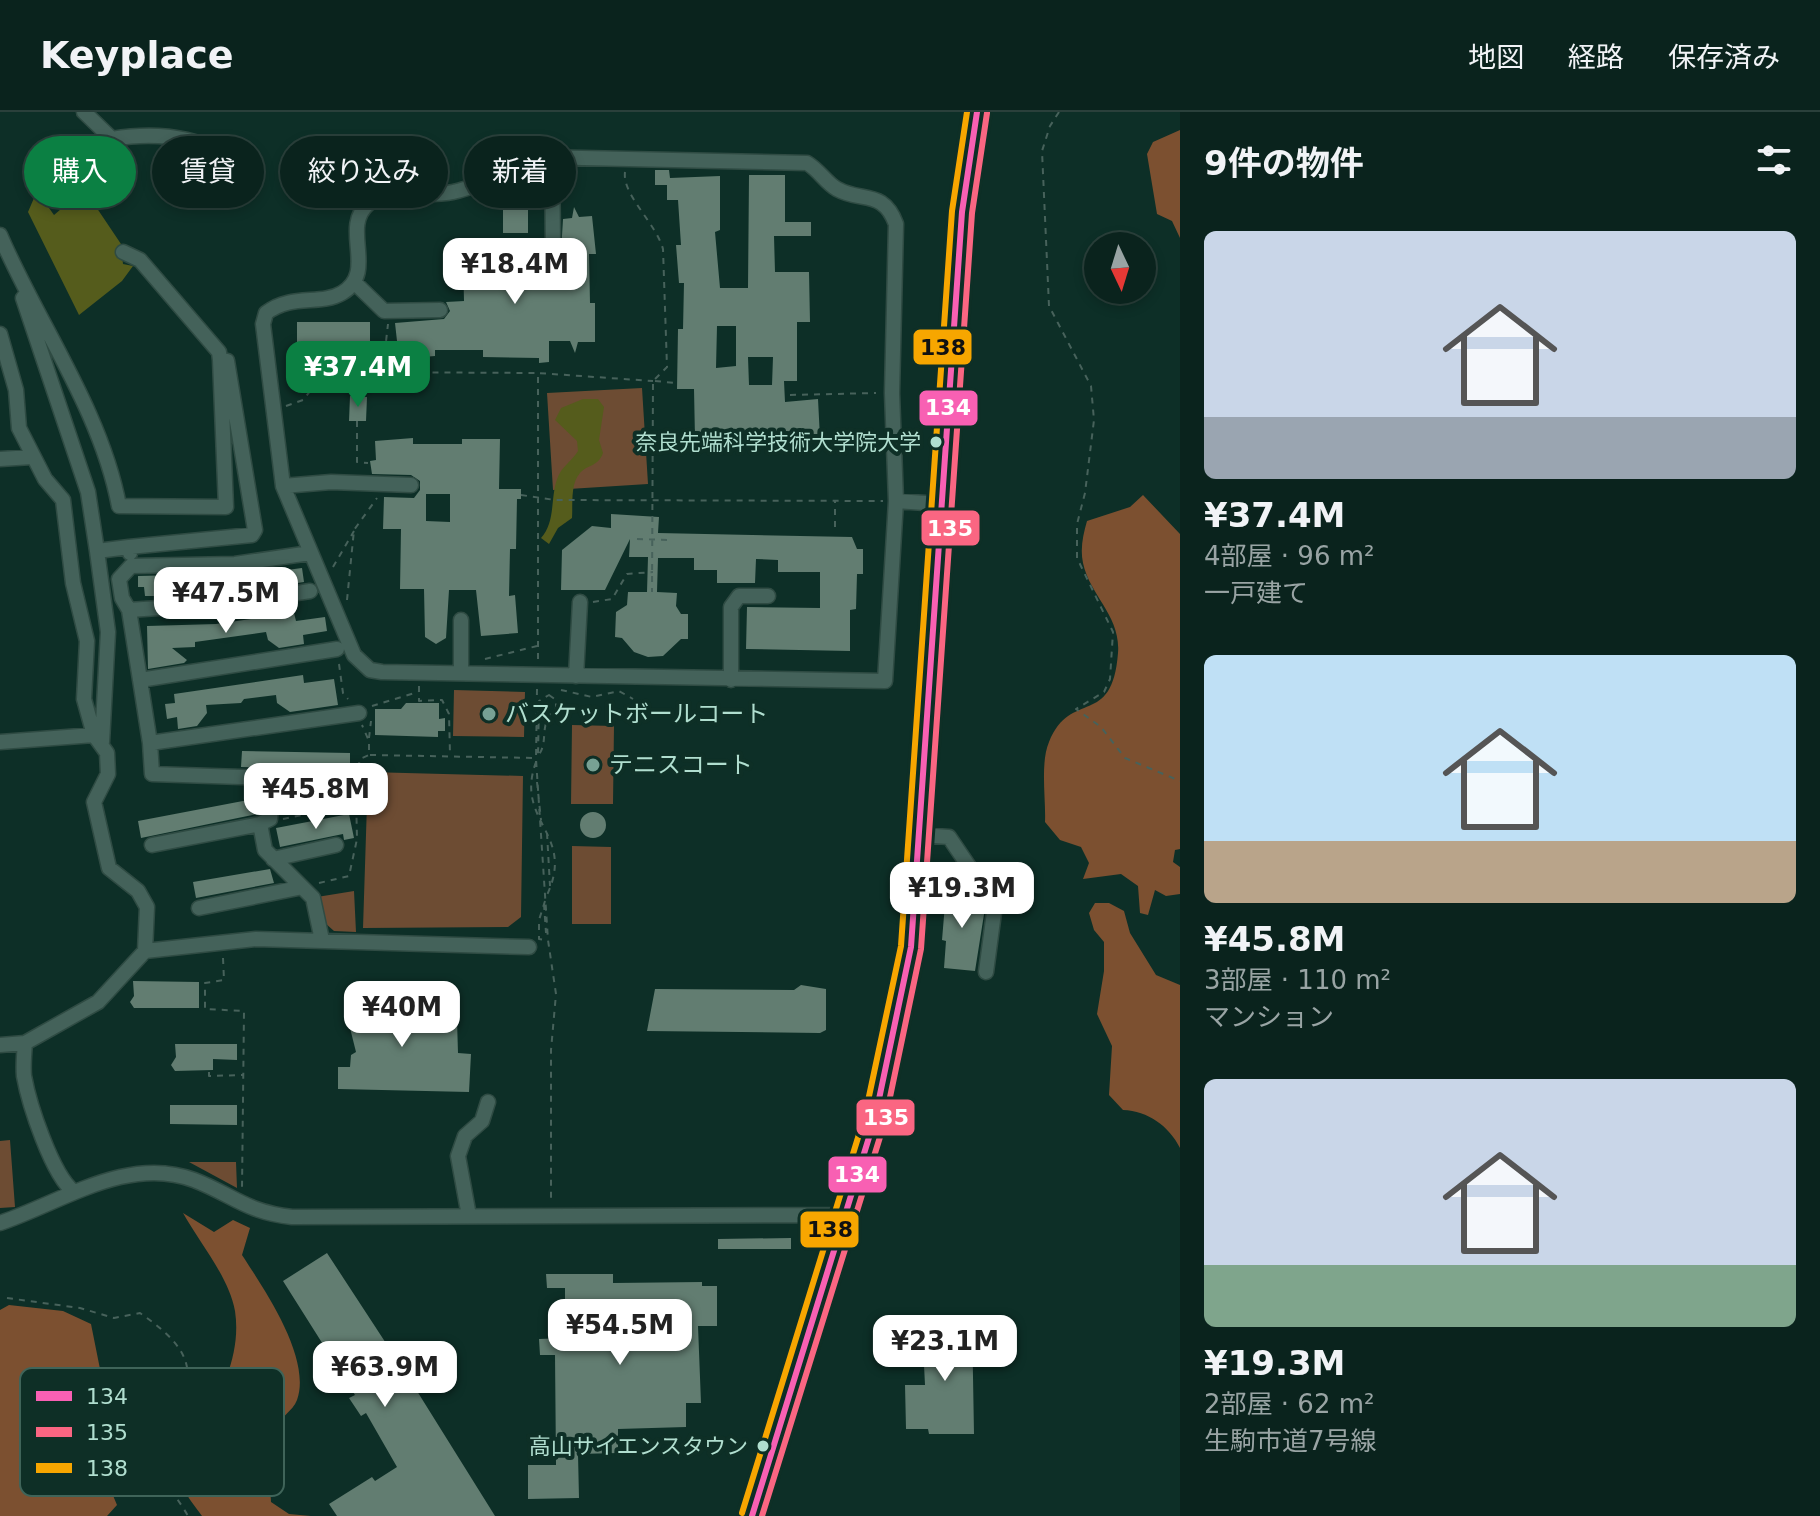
<!DOCTYPE html>
<html lang="ja">
<head>
<meta charset="utf-8">
<style>
	body { margin:0; font-family:"DejaVu Sans","Noto Sans JP",sans-serif; background:#132b26; color:#f1f3f6; height:100vh; display:flex; flex-direction:column; font-size:30px; white-space:nowrap }
	* { box-sizing:border-box; margin:0 }
	p { font-size:26px; color:#99a4a4 }
	.icon { flex:none; width:44px; height:44px; fill:none; stroke:currentColor; stroke-width:2; stroke-linecap:round; stroke-linejoin:round }
	.map { position:relative; flex:1; overflow:hidden }
	.sheet { display:flex; flex-direction:column; background:#0a231d; width:640px }
	.sheet>* { flex:none }
	.banner { position:absolute; left:24px; top:24px; width:760px; height:72px; display:flex; gap:16px }
	.needle { width:52px; rotate:176deg }
	.fabs { position:absolute; left:1084px; top:120px; display:grid; gap:16px }
	.fabs a { display:grid; place-items:center; width:72px; height:72px; border-radius:50%; background:#0a231d; box-shadow:0 4px 12px #0003,0 0 0 2px #2a403b; font-size:40px }
	.price { position:absolute; translate:-50% -68px; padding:0 18px; border-radius:16px; background:#fff; color:#222; font-size:26px; line-height:52px; filter:drop-shadow(0 2px 4px #0008) }
	.price::after { content:''; position:absolute; left:50%; top:48px; width:24px; height:18px; margin-left:-12px; background:inherit; clip-path:polygon(0 0,100% 0,50% 100%) }
	.price.active { background:#0b8043; color:#fff }
	ul { padding:0; list-style:none }
	li { display:grid; align-content:center; gap:16px; height:424px; padding:0 24px }
	li span { display:grid; place-items:center; height:248px; border-radius:12px; color:#555 }
	li>.icon { margin-inline-start:auto }
	span .icon { width:144px; height:144px; fill:#fffc; stroke-width:1 }
	li b { font-size:34px }
	h2 { display:flex; justify-content:space-between; align-items:center; height:96px; padding:0 24px; font-size:34px }
	.chip { padding:0 28px; border-radius:36px; background:#0a231d; box-shadow:0 4px 12px #0003,0 0 0 2px #2a403b; font-size:28px; line-height:72px }
	.chip.active { background:#0b8043; color:#fff }
	header { display:flex; align-items:center; gap:48px; box-sizing:border-box; height:112px; padding:0 40px; background:#0a231d; border-bottom:2px solid #2a403b }
	header strong { font-size:38px }
	nav { display:flex; gap:44px; margin-inline-start:auto; font-size:28px }
	main { display:flex; flex:1; min-height:0 }
	.map>svg:first-child { display:block }
</style>
</head>
<body>
<header>
<strong>Keyplace</strong>
<nav><a>地図</a><a>経路</a><a>保存済み</a></nav>
</header>
<main>
<div class="map">
<svg width="1180" height="1404" viewBox="0 0 1180 1404">
	<rect width="100%" height="100%" fill="#0d2f27"/>
	<path fill="#6d4c33" d="M642,276L648,372L553,378L547,281Z
		M454,578L525,580L524,625L453,624Z
		M572,613L614,614L613,692H571Z
		M368,660L523,664L521,805L508,815L363,816Z
		M572,734L611,735V812H572Z
		M354,779L356,820L334,819L325,811L317,785Z
		M10,1028L15,1095L0,1096V1029Z
		M189,1050H236L237,1076Z"/>
	<path fill="#7c5030" d="M1180,18V126L1172,109L1157,102L1147,42L1153,30Z
		M1143,383L1180,422V737L1175,738L1173,750L1180,755V782L1166,784L1155,778L1148,803L1140,801L1138,774L1121,762L1083,767L1089,751L1081,735L1060,728L1045,710C1046,687 1040,651 1049,630C1071,576 1112,617 1118,541C1121,504 1090,484 1083,451C1080,437 1083,423 1087,409L1130,395Z
		M1095,791H1109L1124,799L1130,821L1156,863L1180,873V1036C1169,1014 1148,999 1123,998L1109,983L1112,934L1097,902L1104,859V830L1094,818L1089,801Z
		M183,1101L214,1120L233,1108L250,1116L242,1143C264,1177 312,1246 297,1288C293,1299 279,1306 275,1317C270,1333 270,1372 271,1390L289,1402L311,1404H202C195,1394 182,1380 182,1367C183,1346 198,1328 206,1310C224,1275 241,1239 235,1199C229,1165 199,1130 183,1101Z
		M9,1193L63,1199L91,1212L100,1257L101,1292L91,1331L117,1393L107,1404H0V1198Z"/>
	<path fill="#555c1c" d="M76,65L121,132L123,152L133,154L122,169L79,203L28,100L37,79L54,103L61,97L45,77Z
		M583,287H598L604,295L599,328L603,341C598,355 588,352 580,361C570,372 573,393 572,406L558,416L549,432L541,426C558,407 548,380 561,359C566,352 574,346 578,339L577,329L555,308L561,296Z"/>
	<path fill="#627d71" fill-rule="evenodd" d="M655,58H669L670,66L720,64V118L715,120L720,176H748L749,63H785V110H811V124H774L775,160H809L810,210H797V269H784L785,290L818,287L820,326L784,330L783,323H732V329L695,327L694,277H677L678,217H683L684,171H679L676,133H681L678,88H667V73H655ZM717,214H736V254L716,256ZM748,245H773L772,273H749Z
		M503,76H528V121H503Z
		M574,95L579,105L592,104L596,142H589L590,191H595V230H578L575,241L570,229H549V250L539,251V246L483,245V238H435V244L399,247L395,211L444,207L450,199L446,190L464,189L463,147L514,148L515,178H542V155L530,156V142L554,144L561,140L563,107L572,106Z
		M297,210H370V241H297Z
		M350,284L367,285L366,309H349Z
		M413,326V332H462V327H500L499,377H521V387H517L516,437H510L509,484L515,483L518,521L481,524L476,478H449L446,526L436,532L425,525L424,477H400L401,417H383L384,385L414,386L420,378V369L411,363L372,362L370,349L376,348L375,329ZM426,382H450V410L426,409Z
		M611,402L659,405L658,421L852,425L857,437H863V462H857L856,497L850,498V539L746,537L747,495L820,496V460H778V448L756,447L755,471H717V458H694V446H658L657,480L677,481L676,494L681,502H688V527H681L663,544L648,545L634,540L622,526L615,525L616,500L627,493L628,480H647L648,445H629L630,427L605,478H561L562,438L592,414L611,416Z
		M302,456L304,470L232,481L210,483L209,465L190,484H145L144,475H138V464L219,462V467Z
		M294,501L296,509L325,505L327,519L303,523L304,532L279,536L268,528L266,520L195,530V535L172,536L187,548L184,551L148,557L147,514L216,512Z
		M303,563L304,571L334,567L338,593L290,600L277,591L276,583L244,587L241,591L206,593L207,601L197,614L178,617L177,605L167,607L165,592L175,591L174,582Z
		M406,591H439V607L445,606V619H438V625L375,623V597H401Z
		M242,639L350,641V658L241,655Z
		M258,686L260,701L257,702L141,726L138,709Z
		M580 713a13 13 0 1 1 26 0a13 13 0 1 1-26 0Z
		M349,702L354,726L344,728L343,722L280,735L276,716Z
		M270,757L274,771L196,786L193,770Z
		M967,779L977,784L985,796L975,859L944,856L946,829L942,828L946,780Z
		M133,869L199,870V896H134L130,890L134,884Z
		M801,873L826,877V918L820,921L647,919L655,877L794,878Z
		M383,876L404,883V907L457,908L458,941L471,942L469,980L338,977V955H350L351,943L356,940L349,912L352,884Z
		M175,932H237V948L213,947V958L175,959L171,953L176,945Z
		M170,993H237V1013L170,1012Z
		M791,1126V1137H718V1127Z
		M327,1141L412,1271L495,1404H337L329,1392L372,1365L375,1369L397,1355L366,1301L361,1304L349,1286L355,1283L283,1169Z
		M546,1162H613V1171L702,1170V1174H717V1214H698L701,1291H686V1315L618,1317V1341L578,1342L579,1386L528,1387V1353H556L555,1243H540L539,1227L565,1226V1176H547Z
		M931,1207H972L974,1322H929L928,1317H906L905,1273H925L924,1253H931Z"/>
	<g fill="none" stroke-linecap="round" stroke-linejoin="round">
		<g stroke="#2f4b43" stroke-width="17">
			<path id="minor" d="M84,0L112,27C149,21 185,22 219,40V51L199,67
				M552,44L553,134
				M538,45L807,51C819,58 826,71 837,77C862,91 883,77 896,112L892,281L896,389L885,569L382,560L370,558L354,543L283,374L263,212L266,201C292,181 320,194 342,181C378,160 340,116 368,92C388,76 429,86 453,80C481,74 511,56 538,45Z
				M0,123C38,212 101,298 119,394L226,395L220,248
				M123,140L140,148L219,240L220,248L227,249L255,418L252,423L129,435
				M355,171L384,199L440,198
				M23,186L88,380L97,439
				M0,222L16,278L19,316L45,367L63,388L73,471L87,529L84,587L94,623L107,641L108,662L94,690L109,756L138,779L147,795L145,839L98,890L25,931C24,942 23,953 24,964C29,992 52,1063 74,1080
				M0,347L32,345
				M283,374L331,370L411,373
				M896,389L940,392
				M310,441L235,452L131,454L119,467L122,486L129,498L150,631L152,662L273,666L270,707L260,712L265,738L313,786L322,828
				M129,498L233,491L310,479
				M461,561V508
				M576,564L580,490
				M140,568L337,537
				M731,568V495L739,484H768
				M0,630L94,623
				M102,630L108,520L97,439L129,435L130,441
				M150,631L359,601
				M273,666L355,669
				M920,723L949,725L995,793L986,860
				M152,733L260,712
				M273,747L336,733
				M199,796L298,776
				M145,839L256,827L529,835
				M0,933L25,931
				M469,1104L458,1044L465,1024L482,1009L488,990
				M0,1111C62,1090 128,1043 194,1068C233,1083 246,1100 292,1105L844,1103
				M752,1404L875,1006L911,835L934,543L941,387L962,100L977,0"/>
		</g>
		<path stroke="#47625b" stroke-width="2" stroke-dasharray="6 6" stroke-linecap="butt" d="M1059,0L1050,14L1042,39L1049,194L1091,274L1094,308L1085,381L1077,412V446L1113,520L1110,567L1104,580L1076,597L1101,615L1125,646L1180,669
			M625,60C622,83 656,111 663,137L667,255L653,269L652,480
			M370,258L384,247L388,212
			M655,269L675,271
			M790,283L876,281
			M286,294L303,288L311,278L353,260L537,261
			M357,309V350L368,351
			M521,383L555,388L883,389
			M835,415V389
			M637,427L669,428
			M333,455L354,419
			M347,488L354,418L377,386
			M593,490L612,487L627,462L653,460
			M485,547L537,534
			M538,547V261L653,269
			M339,552L343,581L348,587
			M419,574V589L442,588L449,602L450,642
			M537,577L536,647L548,828L556,882L551,938V1090
			M561,578L592,585L619,579L633,587
			M549,583L556,588V596C537,614 550,628 538,644L539,589Z
			M372,594L418,580
			M369,626L371,609
			M370,643L535,646
			M536,650C514,710 576,721 547,783
			M358,656L360,647L369,643V629L362,613
			M537,670L541,708
			M283,707L355,692
			M547,721L550,774
			M319,771L349,764L357,727L356,682
			M545,789L539,808V827L545,828
			M544,792L546,821
			M223,846L224,868L205,871V897L244,899L242,1077
			M209,960V964L244,963
			M7,1186L80,1196L114,1206L140,1201C197,1241 196,1260 174,1323C169,1336 164,1346 165,1360C166,1374 181,1391 188,1404"/>
		<use href="#minor" stroke="#44625a" stroke-width="14"/>
		<g stroke="#0e2f26" stroke-width="12">
			<path id="bus-1" d="M752,1404L875,1006L911,835L962,100L977,0"/>
		</g>
		<g stroke="#0e2f26" stroke-width="12">
			<path id="bus-2" d="M762,1404L885,1009L921,837L972,101L987,1"/>
		</g>
		<g stroke="#0e2f26" stroke-width="12">
			<path id="bus-3" d="M742,1401L865,1003L901,834L952,99L967,0"/>
		</g>
		<use href="#bus-1" stroke="#f860b3" stroke-width="6"/>
		<use href="#bus-2" stroke="#fa6682" stroke-width="6"/>
		<use href="#bus-3" stroke="#f7a600" stroke-width="6"/>
	</g>
	<g fill="#b0decf" stroke="#0e2f26" stroke-width="3">
		<circle cx="936" cy="330" r="7"/>
		<circle cx="763" cy="1334" r="7"/>
	</g>
	<g fill="#77a194" stroke="#0e2f26" stroke-width="3">
		<circle cx="489" cy="602" r="8"/>
		<circle cx="593" cy="653" r="8"/>
	</g>
	<g text-anchor="middle" dominant-baseline="central" stroke-width="8" stroke-linejoin="round" paint-order="stroke">
		<g font-size="22" fill="#b0decf" stroke="#0e2f26" text-anchor="end">
			<text x="921" y="330">奈良先端科学技術大学院大学</text>
			<text x="748" y="1334">高山サイエンスタウン</text>
		</g>
		<g font-size="24" fill="#b0decf" stroke="#0e2f26" text-anchor="start">
			<text x="505" y="602">バスケットボールコート</text>
			<text x="609" y="653">テニスコート</text>
		</g>
	</g>
	<rect x="20" y="1256" width="264" height="128" rx="12" fill="#0e2f26" stroke="#3f6459" stroke-width="2"/>
	<rect x="36" y="1279" width="36" height="10" fill="#f860b3"/>
	<rect x="36" y="1315" width="36" height="10" fill="#fa6682"/>
	<rect x="36" y="1351" width="36" height="10" fill="#f7a600"/>
	<g font-size="22" fill="#b0decf">
		<text x="86" y="1292">134</text>
		<text x="86" y="1328">135</text>
		<text x="86" y="1364">138</text>
	</g>
	<g stroke="#0e2f26" stroke-width="3">
		<rect x="912" y="216" width="61" height="38" rx="8" fill="#f7a600"/>
		<rect x="918" y="277" width="61" height="38" rx="8" fill="#f860b3"/>
		<rect x="920" y="397" width="61" height="38" rx="8" fill="#fa6682"/>
		<rect x="855" y="986" width="61" height="39" rx="8" fill="#fa6682"/>
		<rect x="827" y="1043" width="61" height="39" rx="8" fill="#f860b3"/>
		<rect x="799" y="1098" width="61" height="39" rx="8" fill="#f7a600"/>
	</g>
	<g font-size="22" text-anchor="middle" font-weight="bold" fill="#fff">
		<text x="948" y="303">134</text>
		<text x="950" y="424">135</text>
		<text x="886" y="1013">135</text>
		<text x="857" y="1070">134</text>
	</g>
	<g font-size="22" text-anchor="middle" font-weight="bold" fill="#111">
		<text x="943" y="243">138</text>
		<text x="830" y="1125">138</text>
	</g>
</svg>
<div class="fabs">
<a><svg class="needle" viewBox="-14 -14 28 28"><path d="M0-13l5 13h-10z" fill="#e53935"/><path d="M0 13l5-13h-10z" fill="#99a4a4"/></svg></a>
</div>
<b class="price" style="left:515px;top:194px">¥18.4M</b>
<b class="price active" style="left:358px;top:297px">¥37.4M</b>
<b class="price" style="left:226px;top:523px">¥47.5M</b>
<b class="price" style="left:316px;top:719px">¥45.8M</b>
<b class="price" style="left:962px;top:818px">¥19.3M</b>
<b class="price" style="left:402px;top:937px">¥40M</b>
<b class="price" style="left:620px;top:1255px">¥54.5M</b>
<b class="price" style="left:945px;top:1271px">¥23.1M</b>
<b class="price" style="left:385px;top:1297px">¥63.9M</b>
<div class="banner">
<a class="chip active">購入</a>
<a class="chip">賃貸</a>
<a class="chip">絞り込み</a>
<a class="chip">新着</a>
</div>
</div>
<section class="sheet">
<h2>9件の物件<svg class="icon" aria-label="filters" viewBox="0 0 24 24"><path d="M4 7h16M4 17h16"/><circle cx="9" cy="7" r="2"/><circle cx="15" cy="17" r="2"/></svg></h2>
<ul>
<li><span style="background:linear-gradient(#c9d6e8 75%,#9aa5b1 0)"><svg class="icon" aria-label="home" viewBox="0 0 24 24"><path d="M3 11l9-7 9 7M6 9v11h12V9"/></svg></span><div><b>¥37.4M</b><p>4部屋 · 96 m²</p><p>一戸建て</p></div></li>
<li><span style="background:linear-gradient(#bfe0f5 75%,#b9a48a 0)"><svg class="icon" aria-label="home" viewBox="0 0 24 24"><path d="M3 11l9-7 9 7M6 9v11h12V9"/></svg></span><div><b>¥45.8M</b><p>3部屋 · 110 m²</p><p>マンション</p></div></li>
<li><span style="background:linear-gradient(#c9d6e8 75%,#7fa58c 0)"><svg class="icon" aria-label="home" viewBox="0 0 24 24"><path d="M3 11l9-7 9 7M6 9v11h12V9"/></svg></span><div><b>¥19.3M</b><p>2部屋 · 62 m²</p><p>生駒市道7号線</p></div></li>
</ul>
</section>
</main>
</body>
</html>
